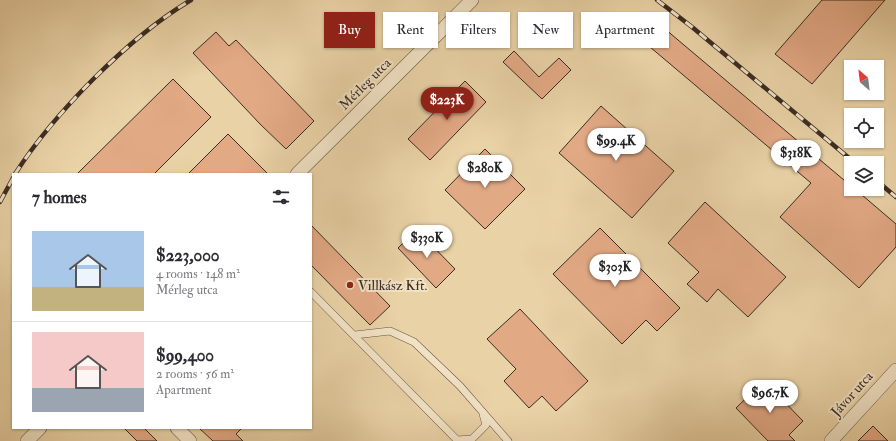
<!DOCTYPE html>
<html lang="en">
<head>
<meta charset="utf-8">
<style>
	body { margin:0; font-family:"IM FELL Double Pica",serif; background:#f2f2f3; color:#2b2b33; height:100vh; display:flex; flex-direction:column; font-size:15px; white-space:nowrap }
	* { box-sizing:border-box; margin:0 }
	p { font-size:13px; color:#7c7c81 }
	.icon { flex:none; width:22px; height:22px; fill:none; stroke:currentColor; stroke-width:2; stroke-linecap:round; stroke-linejoin:round }
	.map { position:relative; flex:1; overflow:hidden }
	.drawer { position:absolute; left:12px; top:173px; width:300px; height:256px; display:flex; flex-direction:column; background:#fff; border-radius:0px; box-shadow:0 1px 3px #0004 }
	.drawer>* { flex:none }
	.guide { position:absolute; left:324px; top:12px; width:380px; height:36px; display:flex; gap:8px }
	.needle { width:26px; rotate:332deg }
	.controls { position:absolute; left:844px; top:60px; display:grid; gap:8px }
	.controls a { display:grid; place-items:center; width:40px; height:40px; border-radius:0px; background:#fff; box-shadow:0 1px 3px #0004; font-size:20px }
	.price { position:absolute; translate:-50% -34px; padding:0 9px; border-radius:14px; background:#fff; color:#222; font-size:13px; line-height:26px; filter:drop-shadow(0 1px 2px #0008) }
	.price::after { content:''; position:absolute; left:50%; top:24px; width:12px; height:9px; margin-left:-6px; background:inherit; clip-path:polygon(0 0,100% 0,50% 100%) }
	.price.current { background:#8f2418; color:#fff }
	ul { padding:0; list-style:none }
	li { display:flex; align-items:center; gap:12px; height:100px; padding:0 20px }
	li+li { border-top:1px solid #e1e1e2 }
	li span { display:grid; place-items:center; flex:none; width:112px; height:80px; border-radius:0px; color:#555 }
	li>.icon { margin-inline-start:auto }
	span .icon { width:48px; height:48px; fill:#fffc; stroke-width:1 }
	li b { font-size:17px }
	h2 { display:flex; justify-content:space-between; align-items:center; height:48px; padding:0 20px; font-size:17px }
	.chip { padding:0 14px; border-radius:0px; background:#fff; box-shadow:0 1px 3px #0004; font-size:14px; line-height:36px }
	.chip.current { background:#8f2418; color:#fff }
	.map>svg:first-child { display:block }
</style>
</head>
<body>
<div class="map">
<svg width="896" height="441" viewBox="0 0 896 441">
	<rect width="100%" height="100%" fill="#e9d2a6"/>
	<filter id="stains"><feTurbulence type="fractalNoise" baseFrequency=".005" numOctaves="4"/><feColorMatrix values="0 0 0 0 .2 0 0 0 0 .09 0 0 0 0 .02 0 0 0 .5 -.17"/></filter>
	<radialGradient id="worn" r=".72"><stop offset=".6" stop-color="#630" stop-opacity="0"/><stop offset="1" stop-color="#630" stop-opacity=".3"/></radialGradient>
	<path fill="#e2a985" stroke="#3a2c24" d="M822,0H885L812,84L775,54Z
		M652,18L851,186V189H855L896,224V247L859,288L780,217L811,183L637,36Z
		M216,32L229,46L236,40L314,121L286,149L260,124L193,53Z
		M514,51L539,77L559,58L571,70L542,99L503,62Z
		M173,79L211,117L154,174H77Z
		M465,81L486,102L430,160L408,139Z
		M601,106L674,171L632,218L559,153Z
		M228,134L268,174H188Z
		M485,149L525,189L485,229L445,190Z
		M705,202L786,277L748,317L718,289L707,302L687,284L699,272L668,243Z
		M311,225L390,306L370,325L311,265Z
		M600,228L680,308L657,331L646,320L622,344L553,274Z
		M417,230L455,269L436,288L398,248Z
		M520,309L588,381L556,411L542,396L529,408L504,381L516,369L487,339Z
		M764,381L803,421L789,435L795,441H768L736,408Z
		M873,426L888,441H858Z
		M124,428H144L157,441H137Z
		M199,428H242L236,434L243,441H213Z"/>
	<g fill="none" stroke-linecap="round" stroke-linejoin="round">
		<g stroke="#665644" stroke-width="8">
			<path id="lane" d="M311,292L458,441
				M355,335L390,331L414,342L460,386L508,441
				M457,440L472,439L486,425L483,414"/>
		</g>
		<g stroke="#665644" stroke-width="14">
			<path id="street" d="M297,174L472,0
				M177,428L190,441
				M27,441L40,428
				M831,441L896,370"/>
		</g>
		<use href="#lane" stroke="#f1e2c5" stroke-width="7"/>
		<use href="#street" stroke="#f1e2c5" stroke-width="13"/>
		<g stroke="#3a2c24" stroke-width="4.5">
			<path id="rail" d="M657,0L692,27L855,163
				M15,174C54,113 129,37 191,0
				M877,181L896,197
				M0,202L13,178"/>
		</g>
		<use href="#rail" stroke="#f1e2c5" stroke-width="3" stroke-dasharray="9" stroke-linecap="butt"/>
	</g>
	<circle fill="#8f2418" stroke="#f1e2c5" stroke-width="1.5" cx="350" cy="285" r="4"/>
	<g text-anchor="middle" dominant-baseline="central" stroke-width="4" stroke-linejoin="round" paint-order="stroke">
		<g font-size="14" fill="#3a2c24" stroke="#f1e2c5">
			<text transform="translate(365 84) rotate(-45)">Mérleg utca</text>
			<text transform="translate(852 394) rotate(-48)">Jávor utca</text>
		</g>
		<g font-size="14" fill="#3a2c24" stroke="#f1e2c5" text-anchor="start">
			<text x="358" y="285">Villkász Kft.</text>
		</g>
	</g>
	<rect width="100%" height="100%" filter="url(#stains)"/>
	<rect width="100%" height="100%" fill="url(#worn)"/>
</svg>
<div class="controls">
<a><svg class="needle" viewBox="-14 -14 28 28"><path d="M0-13l5 13h-10z" fill="#e53935"/><path d="M0 13l5-13h-10z" fill="#7c7c81"/></svg></a>
<a><svg class="icon" aria-label="locate" viewBox="0 0 24 24"><circle cx="12" cy="12" r="6"/><path d="M12 2v4M12 18v4M2 12h4M18 12h4"/></svg></a>
<a><svg class="icon" aria-label="layers" viewBox="0 0 24 24"><path d="M12 4l9 5-9 5-9-5zM3 14l9 5 9-5"/></svg></a>
</div>
<b class="price current" style="left:447px;top:121px">$223K</b>
<b class="price" style="left:616px;top:162px">$99.4K</b>
<b class="price" style="left:796px;top:174px">$318K</b>
<b class="price" style="left:485px;top:189px">$280K</b>
<b class="price" style="left:427px;top:259px">$330K</b>
<b class="price" style="left:615px;top:288px">$303K</b>
<b class="price" style="left:770px;top:414px">$96.7K</b>
<div class="guide">
<a class="chip current">Buy</a>
<a class="chip">Rent</a>
<a class="chip">Filters</a>
<a class="chip">New</a>
<a class="chip">Apartment</a>
</div>
<section class="drawer">
<h2>7 homes<svg class="icon" aria-label="filters" viewBox="0 0 24 24"><path d="M4 7h16M4 17h16"/><circle cx="9" cy="7" r="2"/><circle cx="15" cy="17" r="2"/></svg></h2>
<ul>
<li><span style="background:linear-gradient(#a9c7e8 70%,#c2b280 0)"><svg class="icon" aria-label="home" viewBox="0 0 24 24"><path d="M3 11l9-7 9 7M6 9v11h12V9"/></svg></span><div><b>$223,000</b><p>4 rooms · 148 m²</p><p>Mérleg utca</p></div></li>
<li><span style="background:linear-gradient(#f6c9c9 70%,#9aa5b1 0)"><svg class="icon" aria-label="home" viewBox="0 0 24 24"><path d="M3 11l9-7 9 7M6 9v11h12V9"/></svg></span><div><b>$99,400</b><p>2 rooms · 56 m²</p><p>Apartment</p></div></li>
</ul>
</section>
</div>
</body>
</html>
